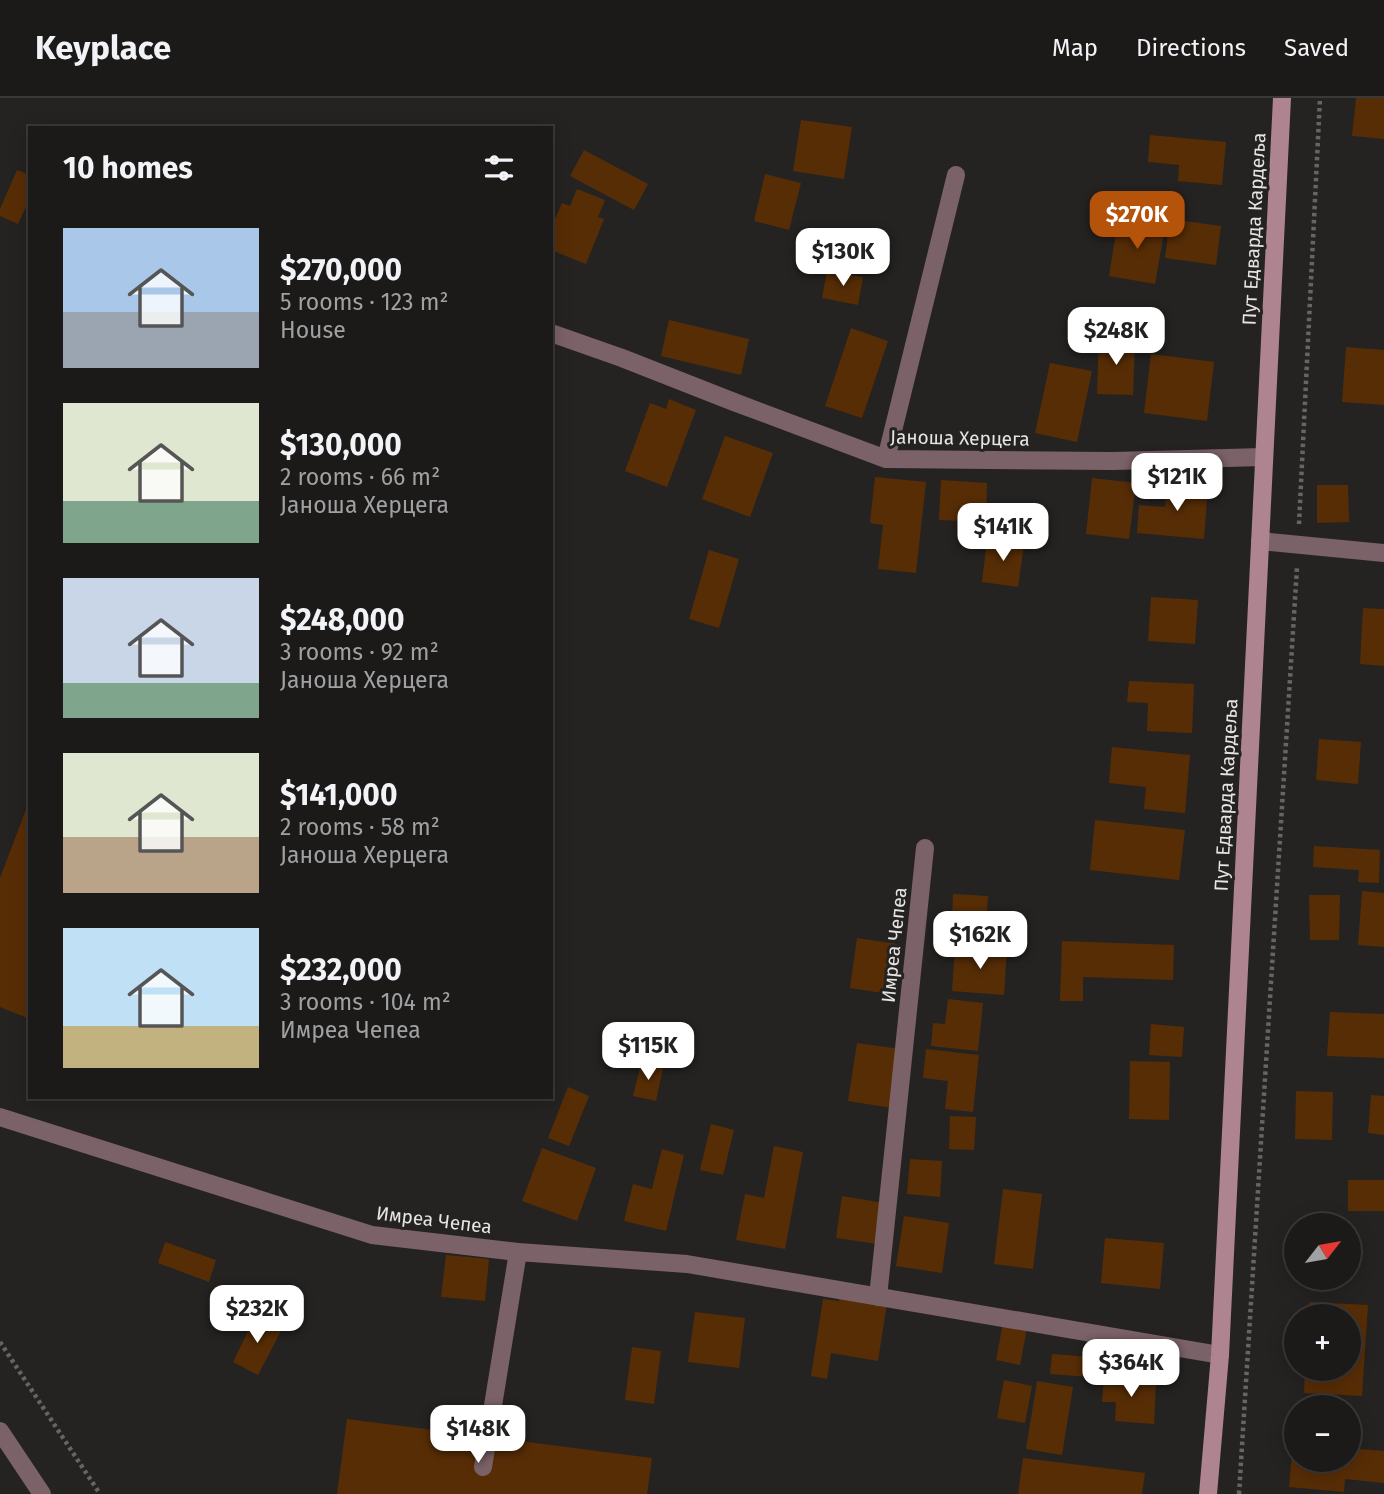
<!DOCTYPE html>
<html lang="en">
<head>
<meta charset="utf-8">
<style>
	body { margin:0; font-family:"Fira Sans",sans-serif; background:#252322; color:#f1f3f6; height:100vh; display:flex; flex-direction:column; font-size:26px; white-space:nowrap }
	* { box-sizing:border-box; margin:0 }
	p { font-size:23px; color:#a0a1a2 }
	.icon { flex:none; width:38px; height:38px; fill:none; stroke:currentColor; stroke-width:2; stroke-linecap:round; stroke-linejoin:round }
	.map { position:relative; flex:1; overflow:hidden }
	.drawer { position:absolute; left:28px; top:28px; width:525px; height:973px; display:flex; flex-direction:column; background:#1c1a19; border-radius:0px; box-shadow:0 4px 18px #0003,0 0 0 2px #3a3838 }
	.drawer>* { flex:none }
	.needle { width:46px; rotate:59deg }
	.fabs { position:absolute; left:1284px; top:1115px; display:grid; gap:14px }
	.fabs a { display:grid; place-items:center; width:77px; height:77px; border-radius:50%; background:#1c1a19; box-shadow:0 4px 18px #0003,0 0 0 2px #3a3838; font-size:35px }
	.price { position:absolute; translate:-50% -60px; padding:0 16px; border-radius:14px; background:#fff; color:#222; font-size:23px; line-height:46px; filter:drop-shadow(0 2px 4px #0008) }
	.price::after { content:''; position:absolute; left:50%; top:42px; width:21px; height:16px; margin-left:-10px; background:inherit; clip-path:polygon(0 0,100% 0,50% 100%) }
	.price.on { background:#b45309; color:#fff }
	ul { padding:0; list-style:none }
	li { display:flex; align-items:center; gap:21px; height:175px; padding:0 35px }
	li span { display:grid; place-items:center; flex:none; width:196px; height:140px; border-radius:0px; color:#555 }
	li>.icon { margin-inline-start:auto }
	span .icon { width:84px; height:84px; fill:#fffc; stroke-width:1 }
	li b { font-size:30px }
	h2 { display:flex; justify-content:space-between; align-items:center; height:84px; padding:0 35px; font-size:30px }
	header { display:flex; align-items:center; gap:42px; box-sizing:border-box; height:98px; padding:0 35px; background:#1c1a19; border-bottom:2px solid #3a3838 }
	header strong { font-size:33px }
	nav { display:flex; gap:38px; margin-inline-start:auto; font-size:24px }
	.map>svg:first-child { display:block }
</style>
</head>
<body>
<header>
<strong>Keyplace</strong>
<nav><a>Map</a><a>Directions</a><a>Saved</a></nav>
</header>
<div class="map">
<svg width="1384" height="1396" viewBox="0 0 1384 1396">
	<rect width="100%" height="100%" fill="#252321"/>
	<path fill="#572d06" d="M1356,0H1384V41L1352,38Z
		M801,22L852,29L844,81L793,73Z
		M1150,37L1226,44L1222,87L1178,83L1179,67L1148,64Z
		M584,52L648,86L634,112L570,78Z
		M17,72L30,77V100L18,126L0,118V111Z
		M765,76L801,85L789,132L754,123Z
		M577,91L605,102L598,119L604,121L586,166L551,152V130L562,105L570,108Z
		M1118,121L1165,129L1155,186L1109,178Z
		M1170,121L1221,128L1216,167L1165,160Z
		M827,173L863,179L858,207L822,200Z
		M669,222L749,241L741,277L661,258Z
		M851,230L888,243L862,320L825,308Z
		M1099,241L1135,243L1133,297L1097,296Z
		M1346,249L1384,252V307L1342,304Z
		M1151,256L1214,264L1207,323L1144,315Z
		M1050,265L1092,273L1077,344L1035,335Z
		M669,301L696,312L667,389L625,373L650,305L666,311Z
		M725,338L773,355L750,419L702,401Z
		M875,379L926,384L916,475L878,471L883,427L870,425Z
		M1092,380L1136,385L1129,441L1086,436Z
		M941,382L987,385L986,424L939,422Z
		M1167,385L1208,389L1204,441L1137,435L1139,407L1165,409Z
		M1317,387H1348L1349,424L1317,425Z
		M987,442L1024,447L1018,489L982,484Z
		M709,452L739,461L719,530L689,521Z
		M1151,499L1198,502L1195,546L1148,543Z
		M1363,510L1384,511V568L1360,566Z
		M1129,583L1194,586L1192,635L1147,633L1148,605L1127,604Z
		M1319,641L1361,644L1358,686L1316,682Z
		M1112,649L1190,657L1185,715L1144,711L1146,689L1109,685Z
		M30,701V921L0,909V780Z
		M1095,722L1185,732L1179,782L1090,772Z
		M1314,748L1380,752L1379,785L1358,784L1359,772L1313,769Z
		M1362,793L1384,795V849L1358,847Z
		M953,796L988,798L985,842L951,840Z
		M1309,797H1340L1339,842H1310Z
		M857,840L897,846L889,896L850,890Z
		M1062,843L1174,847L1173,882L1083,879V903H1060Z
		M955,849L1007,852L1004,897L952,893Z
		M948,901L983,905L978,953L931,948L933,925L945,926Z
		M1330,914L1384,916V960L1327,958Z
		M1151,926L1184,929L1182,959L1149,957Z
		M857,945L900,951L892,1010L848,1003Z
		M926,951L979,957L973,1014L945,1011L948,983L923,980Z
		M1130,963L1170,964L1169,1022L1129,1021Z
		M641,965L663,970L656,1003L633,998Z
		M568,989L589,998L569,1048L548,1040Z
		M1296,993L1333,994L1332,1042L1295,1041Z
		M1371,997L1384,998V1037L1368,1035Z
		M950,1018L976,1019L974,1052L949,1051Z
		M711,1026L734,1032L723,1077L700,1072Z
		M774,1048L803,1054L785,1151L736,1142L745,1096L764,1100Z
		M542,1050L596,1070L577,1123L522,1103Z
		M662,1051L684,1057L666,1133L624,1123L633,1086L652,1091Z
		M910,1061L942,1063L940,1099L907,1096Z
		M1348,1082H1384V1113H1348Z
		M1003,1091L1042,1096L1033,1171L994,1166Z
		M842,1098L884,1105L878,1146L836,1140Z
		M904,1118L949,1125L942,1175L896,1168Z
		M1105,1140L1164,1145L1160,1191L1101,1185Z
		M165,1144L216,1162L209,1184L158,1165Z
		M446,1157L489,1161L485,1203L441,1199Z
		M840,1197L887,1205L878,1263L831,1255L827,1281L811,1278L823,1201L839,1203Z
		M1309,1204L1368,1207L1362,1298L1304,1295L1305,1270H1349V1218H1308Z
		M695,1214L745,1220L739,1270L688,1264Z
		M256,1217L282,1231L258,1277L233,1264Z
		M1003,1225L1027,1230L1020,1267L996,1262Z
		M1100,1246L1159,1249L1158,1277L1099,1275Z
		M632,1249L661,1253L654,1306L625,1302Z
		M1052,1256L1092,1259L1090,1279L1050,1276Z
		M1104,1279L1156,1283L1154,1326L1115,1323L1116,1304H1102Z
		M1004,1282L1032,1288L1025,1325L997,1320Z
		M1037,1283L1073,1289L1062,1357L1026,1351Z
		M347,1321L652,1360L647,1396H337Z
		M1293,1345H1297V1362H1349V1350L1384,1353V1385L1345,1381L1344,1394L1289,1389Z
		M1023,1360L1145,1375L1142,1396H1018Z"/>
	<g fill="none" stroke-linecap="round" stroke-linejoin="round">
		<path stroke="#676563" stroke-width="4.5" stroke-dasharray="3.5 3.5" stroke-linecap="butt" d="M1299,426L1320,0
			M0,1244L100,1396
			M1239,1396L1297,469"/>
		<path stroke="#7b6168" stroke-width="18" d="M551,235L622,260L734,304L886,361L1113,363L1264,359
			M886,361L956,77
			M1260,443L1384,455
			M0,1019L372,1137L518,1154L687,1166L1220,1257
			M878,1199L925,750
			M0,1333L42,1396
			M483,1369L518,1154"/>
		<path stroke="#ad848f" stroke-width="18" d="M1208,1396L1220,1257L1282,0"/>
	</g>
	<g text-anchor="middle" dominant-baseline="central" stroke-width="6" stroke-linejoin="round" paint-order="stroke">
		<g font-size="19" fill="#e6e5e4" stroke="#252321">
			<text transform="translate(1254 131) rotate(-87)">Пут Едварда Кардеља</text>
			<text transform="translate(960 340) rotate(1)">Јаноша Херцега</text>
			<text transform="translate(1226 697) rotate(-87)">Пут Едварда Кардеља</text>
			<text transform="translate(894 847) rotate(-84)">Имреа Чепеа</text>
			<text transform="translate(434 1122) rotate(7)">Имреа Чепеа</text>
		</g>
	</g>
</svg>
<div class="fabs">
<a><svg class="needle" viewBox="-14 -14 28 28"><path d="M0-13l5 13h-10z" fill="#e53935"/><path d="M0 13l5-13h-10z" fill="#a0a1a2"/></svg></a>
<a>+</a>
<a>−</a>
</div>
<b class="price on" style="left:1137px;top:153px">$270K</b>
<b class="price" style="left:843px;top:190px">$130K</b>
<b class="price" style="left:1116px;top:269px">$248K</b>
<b class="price" style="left:1177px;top:415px">$121K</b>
<b class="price" style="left:1003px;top:465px">$141K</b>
<b class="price" style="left:980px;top:873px">$162K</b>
<b class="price" style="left:648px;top:984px">$115K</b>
<b class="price" style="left:257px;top:1247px">$232K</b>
<b class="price" style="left:1131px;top:1301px">$364K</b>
<b class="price" style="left:478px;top:1367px">$148K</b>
<section class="drawer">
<h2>10 homes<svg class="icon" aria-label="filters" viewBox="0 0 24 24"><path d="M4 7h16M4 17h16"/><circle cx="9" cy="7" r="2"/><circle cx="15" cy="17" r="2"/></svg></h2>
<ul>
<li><span style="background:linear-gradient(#a9c7e8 60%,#9aa5b1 0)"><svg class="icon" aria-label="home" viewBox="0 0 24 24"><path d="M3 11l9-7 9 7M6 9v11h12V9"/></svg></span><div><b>$270,000</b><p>5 rooms · 123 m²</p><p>House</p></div></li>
<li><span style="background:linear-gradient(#dfe7d0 70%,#7fa58c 0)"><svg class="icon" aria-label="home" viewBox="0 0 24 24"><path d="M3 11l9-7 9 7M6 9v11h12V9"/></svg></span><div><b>$130,000</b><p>2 rooms · 66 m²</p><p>Јаноша Херцега</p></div></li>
<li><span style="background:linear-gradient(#c9d6e8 75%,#7fa58c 0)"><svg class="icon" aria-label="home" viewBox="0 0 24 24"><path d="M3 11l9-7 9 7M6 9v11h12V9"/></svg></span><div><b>$248,000</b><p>3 rooms · 92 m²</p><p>Јаноша Херцега</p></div></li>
<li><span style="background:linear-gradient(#dfe7d0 60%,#b9a48a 0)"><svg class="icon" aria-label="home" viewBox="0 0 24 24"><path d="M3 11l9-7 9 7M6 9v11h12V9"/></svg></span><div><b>$141,000</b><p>2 rooms · 58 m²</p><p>Јаноша Херцега</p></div></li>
<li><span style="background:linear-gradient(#bfe0f5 70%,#c2b280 0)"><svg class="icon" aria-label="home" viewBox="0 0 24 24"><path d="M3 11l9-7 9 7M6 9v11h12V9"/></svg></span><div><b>$232,000</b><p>3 rooms · 104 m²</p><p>Имреа Чепеа</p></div></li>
</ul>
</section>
</div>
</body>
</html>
